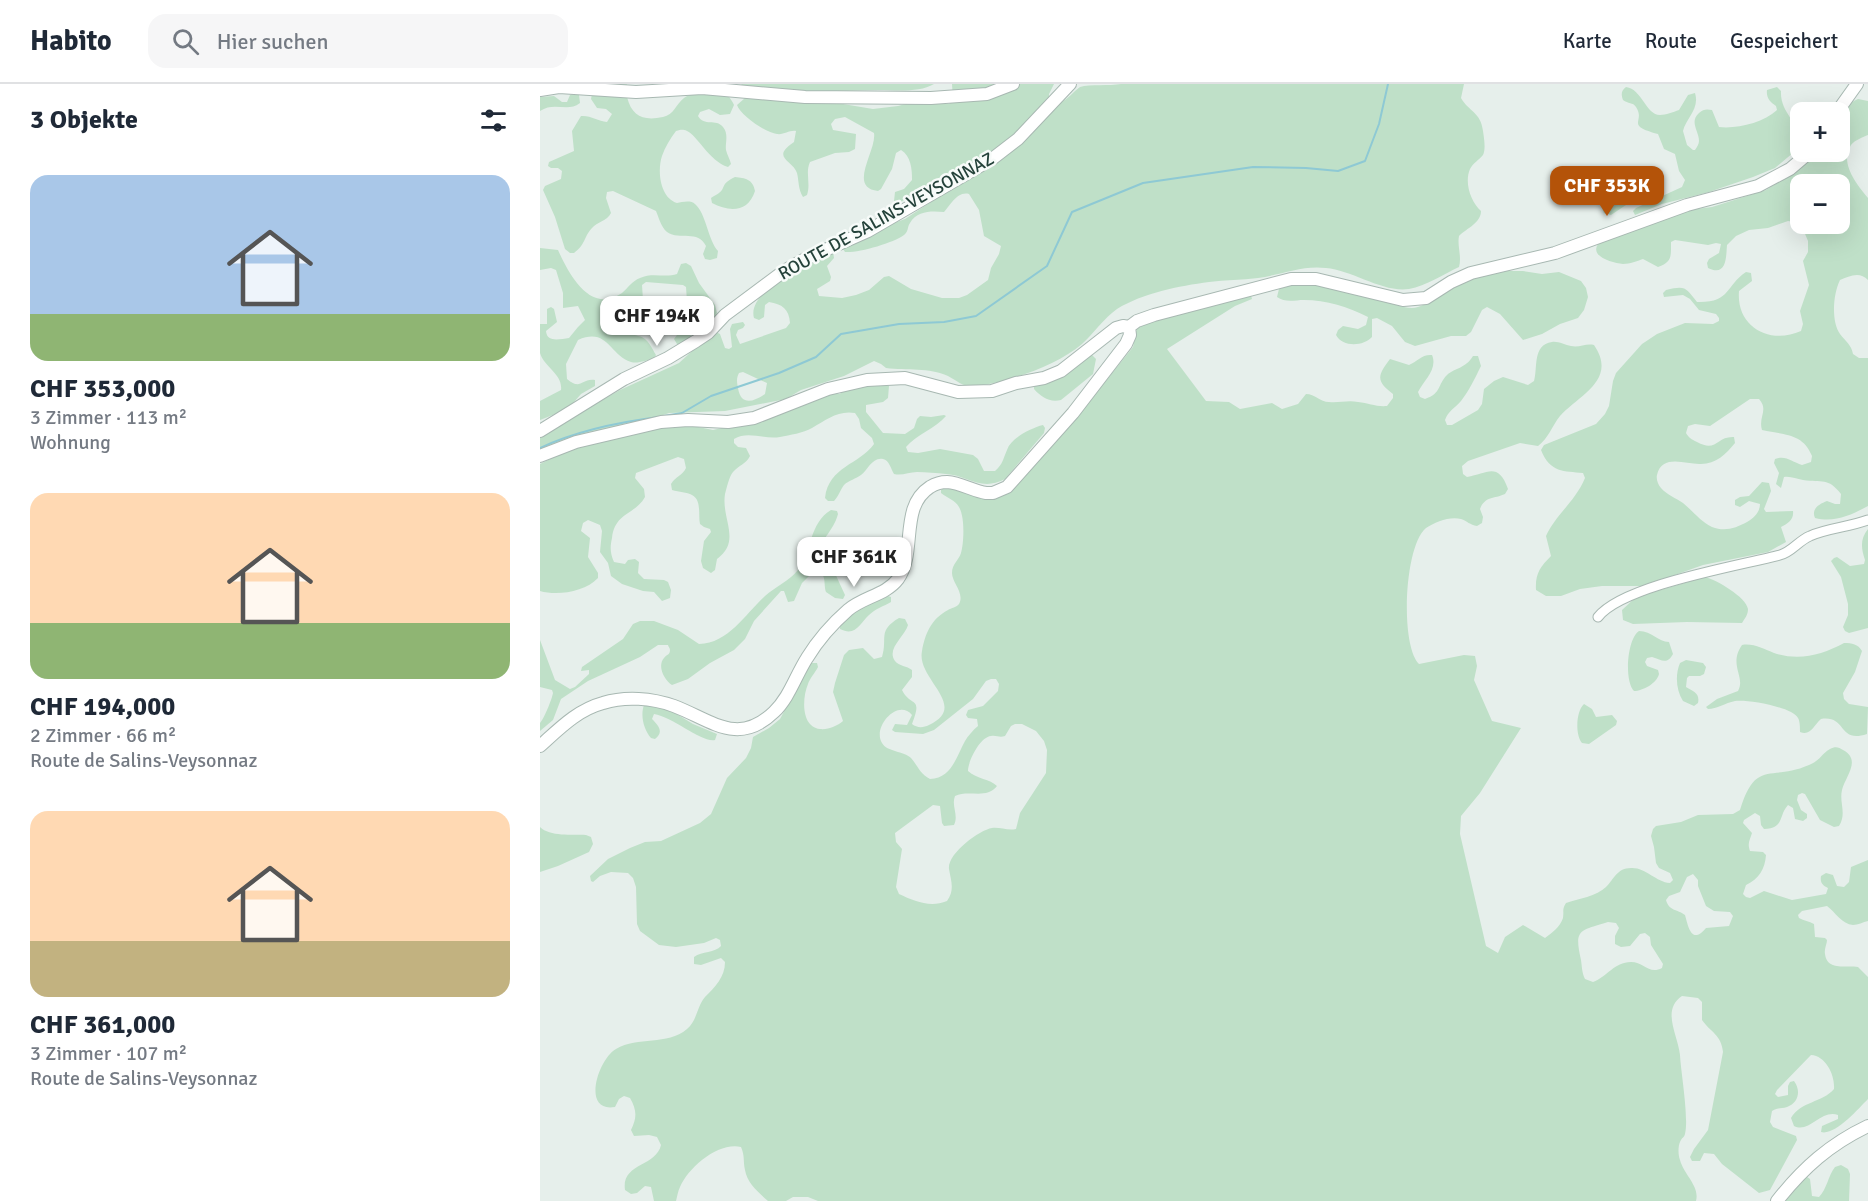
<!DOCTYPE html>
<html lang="de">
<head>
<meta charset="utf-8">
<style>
	body { margin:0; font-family:Signika,sans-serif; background:#f6f6f7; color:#1f2937; height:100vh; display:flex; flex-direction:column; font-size:22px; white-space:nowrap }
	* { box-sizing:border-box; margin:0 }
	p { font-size:20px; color:#747a83 }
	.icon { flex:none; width:33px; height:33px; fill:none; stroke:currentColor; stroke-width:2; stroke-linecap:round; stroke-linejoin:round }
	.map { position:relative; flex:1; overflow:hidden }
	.panel { display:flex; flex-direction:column; background:#fff; width:540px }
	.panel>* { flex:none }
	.tools { position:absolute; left:1250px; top:18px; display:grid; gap:12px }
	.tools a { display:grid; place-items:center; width:60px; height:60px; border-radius:12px; background:#fff; box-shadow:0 6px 24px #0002; font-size:30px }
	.price { position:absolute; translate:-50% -51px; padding:0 14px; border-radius:12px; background:#fff; color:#222; font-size:20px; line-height:39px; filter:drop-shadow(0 2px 3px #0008) }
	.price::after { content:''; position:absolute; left:50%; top:36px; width:18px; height:14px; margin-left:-9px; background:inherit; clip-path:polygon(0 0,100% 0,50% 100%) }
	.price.active { background:#b45309; color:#fff }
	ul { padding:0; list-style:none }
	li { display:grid; align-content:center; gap:12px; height:318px; padding:0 30px }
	li span { display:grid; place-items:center; height:186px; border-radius:18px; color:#555 }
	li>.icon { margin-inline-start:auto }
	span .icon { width:108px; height:108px; fill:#fffc; stroke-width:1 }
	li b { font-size:26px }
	h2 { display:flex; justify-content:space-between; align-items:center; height:72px; padding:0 30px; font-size:26px }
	header { display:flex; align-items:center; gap:36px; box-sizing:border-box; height:84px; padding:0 30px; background:#fff; border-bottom:2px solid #e0e1e3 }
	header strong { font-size:28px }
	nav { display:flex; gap:33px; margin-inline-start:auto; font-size:21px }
	.search { width:420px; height:54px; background:#f6f6f7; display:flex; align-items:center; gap:15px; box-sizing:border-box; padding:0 21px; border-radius:18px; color:#747a83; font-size:22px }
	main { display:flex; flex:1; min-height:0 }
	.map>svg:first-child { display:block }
</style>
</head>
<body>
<header>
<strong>Habito</strong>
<div class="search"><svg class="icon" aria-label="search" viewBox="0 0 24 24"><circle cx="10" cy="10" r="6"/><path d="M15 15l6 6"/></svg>Hier suchen</div>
<nav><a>Karte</a><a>Route</a><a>Gespeichert</a></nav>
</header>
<main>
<section class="panel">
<h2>3 Objekte<svg class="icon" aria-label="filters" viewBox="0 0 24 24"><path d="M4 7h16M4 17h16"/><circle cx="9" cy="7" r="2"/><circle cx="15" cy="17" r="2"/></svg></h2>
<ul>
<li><span style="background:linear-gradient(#a9c7e8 75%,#8fb573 0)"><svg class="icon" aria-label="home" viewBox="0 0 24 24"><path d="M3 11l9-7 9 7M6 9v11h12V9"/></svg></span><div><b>CHF 353,000</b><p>3 Zimmer · 113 m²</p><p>Wohnung</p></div></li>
<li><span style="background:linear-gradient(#ffd9b3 70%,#8fb573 0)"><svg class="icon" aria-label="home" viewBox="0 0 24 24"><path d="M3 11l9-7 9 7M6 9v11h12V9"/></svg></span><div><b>CHF 194,000</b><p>2 Zimmer · 66 m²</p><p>Route de Salins-Veysonnaz</p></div></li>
<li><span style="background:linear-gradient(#ffd9b3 70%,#c2b280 0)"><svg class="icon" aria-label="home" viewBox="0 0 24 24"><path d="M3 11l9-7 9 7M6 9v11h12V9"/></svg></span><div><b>CHF 361,000</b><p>3 Zimmer · 107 m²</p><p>Route de Salins-Veysonnaz</p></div></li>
</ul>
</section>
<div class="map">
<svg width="1328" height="1117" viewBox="0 0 1328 1117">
	<rect width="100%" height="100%" fill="#e6efeb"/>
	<path fill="#bfe0c8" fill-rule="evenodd" d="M34,0H87C85,5 86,8 87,13C92,33 104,37 123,33C134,31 136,20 144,14C152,7 180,6 189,13C190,14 194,20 194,21L190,30L180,31L169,25L160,28L158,32C164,43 176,34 183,43C189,50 185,59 186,66C187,71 190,75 191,80L188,83C169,77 157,51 147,47C142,45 141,46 136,47C130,55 125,63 122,72C117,87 120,114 137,119C142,118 151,116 155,120C166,129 168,156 178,167L177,174L170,176L165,175L163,170L166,162C158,145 140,157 127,148C121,143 119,134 116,127L73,107L67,108L66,114L71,129C67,137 57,138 52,144C43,154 46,160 34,169H30L25,165L15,133L3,106L5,102L21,95L22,87L18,84H11L8,82L9,78L34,67L32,47L41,32C50,31 58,37 67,38L72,30L66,25L57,24L51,15L52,10Z
		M201,0H394C379,9 355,6 339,6C293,7 248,9 203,2Z
		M412,0H514L509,10V14L520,19C528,15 533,8 540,3C550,0 569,2 581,0H924L921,14C928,27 941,28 943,47C944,54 946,65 943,71C939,76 933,79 930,85C924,99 931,118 941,127C941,139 927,144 919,152C917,162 922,172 919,183C904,190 886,202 869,205C843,209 812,186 786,184C762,181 741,191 718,194C702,196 685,196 669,198C639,202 603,209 577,225C564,234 554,249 542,260C516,282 471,297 437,302C424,304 419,298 408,292C389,283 367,287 346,284L341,280L334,277L304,292L261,306L246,315L185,327L129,329L103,338L87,339L31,356H25L0,367V352L80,306L139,279L174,247L180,250L185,264L189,265L192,263L190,245L192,240L203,238L205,241L203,244L198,246L196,251L200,260L246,244L250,239C249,225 242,220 229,218L225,221L224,233L219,236L214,234C206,206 272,178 293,167L294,174L287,182L291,193L290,197L277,205L279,212L302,214L316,211L329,206L344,193L349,192L371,205L402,214H419L427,211L448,196L451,184L459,170L461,162L444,152L439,126L429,110C417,107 411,121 404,128C393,127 377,126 370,139C367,143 369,147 364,151C353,159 319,169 305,168L303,165L304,161L332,147L365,135L397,114L393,104C381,102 368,115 357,120L354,117L355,108L364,105L372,96C372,85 371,72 361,66L356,69L352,85L341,105L338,107C307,104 337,66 334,49L305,33L295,35L291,40L293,46L316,50L315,65L309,68L295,69L270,78C265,89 271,99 267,111L263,113C258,105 259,97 257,89C253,76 230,74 254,58L256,47C249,46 244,51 237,50C226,49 200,31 197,21L205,14H233L297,19L333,25L358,22L373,18L409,20L413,16ZM203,288L227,299L225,310C213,318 201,322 198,304C197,298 196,295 199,289Z
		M1086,3C1102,5 1106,31 1120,31C1126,31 1133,28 1139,26L1148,11L1155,9C1160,25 1146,34 1143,47L1147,61L1153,66H1155C1157,63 1159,60 1159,57C1159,47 1149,38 1159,29C1163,25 1167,25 1172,26L1179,43C1197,45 1223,39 1237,26L1236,22C1230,18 1226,14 1227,6L1237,3L1241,7C1240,30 1260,36 1260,63L1235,84L1213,93L1169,108L1122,120L1095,131L1093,127L1096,124L1142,103L1145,96L1139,87L1135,70L1124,65L1118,50C1084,41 1106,38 1096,23C1093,18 1088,20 1083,16C1081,10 1081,7 1086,3Z
		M34,10L39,11L40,19C27,29 15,17 0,27V13L14,12L22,18H27L30,11Z
		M1318,15L1328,17V51C1323,53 1315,56 1311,61C1299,79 1317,101 1328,114V196C1320,187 1309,192 1300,196C1293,210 1291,237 1300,250C1306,258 1311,260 1313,270L1319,274H1328V422C1311,431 1295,439 1275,434C1271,425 1279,420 1287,417L1295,420H1300L1301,410C1288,393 1282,399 1263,396C1256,395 1251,392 1244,393L1241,404L1236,400L1239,389L1234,379L1235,375C1246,371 1252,378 1262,381L1271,378L1272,372C1263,349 1244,351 1222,346C1218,333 1229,326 1219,315H1210L1170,342L1155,340L1148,342L1146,349C1149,354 1151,355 1157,358C1177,369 1176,352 1194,353L1195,359C1186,370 1176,380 1161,380C1147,381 1122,369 1117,391C1116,395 1118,401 1121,404C1127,411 1136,414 1143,419C1153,427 1161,438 1172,443C1185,448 1196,444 1207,438C1214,434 1220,428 1220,420L1209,417L1200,423L1195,421V416L1200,413L1209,412L1222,398L1229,399L1231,407L1224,425L1226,428L1253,427C1254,436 1248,439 1241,443L1246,458L1228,468L1163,481L1104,502H1062L1040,505L1021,512H1006L996,506C995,490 1000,483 1011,472L1006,452C1016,430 1035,418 1045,394L1043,389C1024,387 1010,389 1001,366L1004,361L1056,340L1065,330L1069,322L1073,297L1076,289L1102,260L1117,250L1145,239L1173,240L1179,237V234L1176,230L1159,226L1150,215L1143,211L1124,213L1123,209L1126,206C1146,201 1146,204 1157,218C1191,219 1185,202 1206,188L1211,189L1212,197L1199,207C1196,243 1230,261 1261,247L1263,240L1260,227L1269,201L1263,177L1268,168V157L1263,145L1255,138L1248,137L1228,144L1209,146L1196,152L1187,161C1186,173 1187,193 1168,184L1167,179L1169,175L1179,169L1181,160L1176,159L1168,161L1135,156L1131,158C1131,173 1132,178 1118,183L1103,175C1097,177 1090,180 1083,180C1072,179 1048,172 1059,159L1141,127L1172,123L1226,106L1251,91L1277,68H1299C1299,48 1298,23 1318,15ZM1260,100H1299V140H1260Z
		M1051,87C1070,92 1093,89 1098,113L1071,131L1064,129L1058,114L1046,98L1045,94Z
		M195,93C205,94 213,95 215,107C208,129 189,128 172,119L171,114C173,112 177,111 179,109C186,104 180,100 195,93Z
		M0,164L18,166C29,190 50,231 82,209C88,204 92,197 100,194C112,188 125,194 137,190L141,180L146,179L151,182L159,199L175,221L177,229L173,235L154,246L147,258L140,261L137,260L134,255L137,251L149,246L146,203L143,201L106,198L102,201L103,216L101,222C90,231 75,231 87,250C106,252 107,255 116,271L114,274C107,276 98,280 91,278C69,271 68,243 38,256L26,280L27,295C41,307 41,294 55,296V302L41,310L28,325L0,336V317L21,306C23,290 4,283 0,269C0,261 0,249 0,240H7V225L11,223L14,225L17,238L6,247C7,259 20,255 29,254L38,243L45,236L38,222L23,224V209L16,186L11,184L0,186Z
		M965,187H983L1002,190L1019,188L1041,197L1046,204L1048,213L1044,226L1038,234L1020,240L1002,250L983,256L960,230L947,223L942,226L931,248L926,252H911L875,262L865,258L852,242L837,234L832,235V253C824,262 803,264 796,251L798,246L803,242L818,245L826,241L828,233C809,223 786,216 764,216C755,216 745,219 737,213L739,205C764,189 814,208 841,215C852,218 861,224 872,224C888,223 902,206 916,200C932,193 949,189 965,187Z
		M710,208L712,215L695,222L627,265L666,317L689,318L700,325L732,319L742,325L758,320L766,310C775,310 780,318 789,318C799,319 808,316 818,318C829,319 836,323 847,322L853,314V310C836,297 837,292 850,275L869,281C878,277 882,270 892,271C898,285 884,296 878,308L880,313L885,315C902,309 897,301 907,291C916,283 925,285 933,272H938L941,282C935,294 929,307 921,317C915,324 908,327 905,336L907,341H912L938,326L942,320L944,305L954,297L963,293L988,301L994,297C998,284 992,261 1012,258C1018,257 1025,261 1031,262C1039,264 1046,259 1054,261C1078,296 1039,311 1020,332C1012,342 1008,355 998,362L980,359L928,377L922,382L923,390L927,393C947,390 958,377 968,405L965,410C954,415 945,412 940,425L943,433L942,439L937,442C930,441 927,437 921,435C910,432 895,438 886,444C864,462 860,561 879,580L924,571L935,572L937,582L934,596L952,637L981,644L940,709L921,732L920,750L946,862L958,869L965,853L983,841L1005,854C1012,849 1020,843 1023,834C1024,827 1022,825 1026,819C1038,815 1057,812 1066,803C1074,795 1077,784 1091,784C1105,783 1116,798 1130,799L1133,796L1130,789L1119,784L1116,779L1114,763L1111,752L1113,745L1116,742L1141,738L1158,731L1193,730L1200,726C1216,674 1230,698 1269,681C1281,676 1281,670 1290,665C1295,662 1299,663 1303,666C1322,676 1305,693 1302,706C1299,719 1307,729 1299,742L1294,743L1280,736L1265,710L1262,709L1258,711L1257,716L1261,726L1267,730V734L1263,737L1255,735L1253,724L1248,721C1238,732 1245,744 1224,745L1221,741L1220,732L1215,729L1204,736L1203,739L1212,749C1210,756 1207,759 1210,767L1223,768L1226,771C1225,785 1219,795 1206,801L1203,810L1206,813L1210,814L1224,807L1252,816L1286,810L1288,804C1282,801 1280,798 1281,792L1286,789L1293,791L1297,802L1304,803L1309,798L1311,783L1328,776V837C1323,838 1318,841 1313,841C1302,840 1295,828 1287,822L1262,827L1258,831L1259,834C1264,837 1269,837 1274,840L1275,853L1285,854L1287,856C1287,860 1284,865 1285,870C1287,887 1306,881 1318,883L1328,893V1015C1318,1025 1295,1052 1281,1048L1282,1042L1298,1035V1031C1281,1025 1269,1050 1254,1042L1251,1034C1261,1017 1282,1019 1294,1005C1295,991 1286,972 1271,971L1237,1006L1235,1010L1238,1013L1248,1011V1002L1250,998L1254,997C1261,1006 1259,1019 1247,1023C1241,1025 1238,1023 1232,1027L1230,1038L1233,1043L1256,1052L1257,1056L1230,1106L1219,1109L1182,1080L1174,1070L1164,1069L1160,1077H1152L1150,1073L1154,1065L1168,1046L1183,968C1181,950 1171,949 1162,936V918L1158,914L1142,912C1121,926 1138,951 1140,971C1141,989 1149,1034 1145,1050C1144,1054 1142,1053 1140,1058C1138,1062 1138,1071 1140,1076C1144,1091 1160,1102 1156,1117H278L268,1113H253L246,1117H228C219,1109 207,1099 205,1086C203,1077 205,1072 201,1063C178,1058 149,1083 140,1103C138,1107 137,1113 136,1117H114L111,1103L105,1102L97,1109L91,1110L85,1106C81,1079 116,1083 121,1061L117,1053L109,1051L94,1052L91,1046C97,1034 97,1026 90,1014L84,1012L79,1015L75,1023C41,1029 58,975 76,965C98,952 127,962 147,945C157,937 157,922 165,913C175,903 185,893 185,878L181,874L161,881L154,880V873C162,867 175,869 181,862L180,856L176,854L164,859L136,863L119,861L100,847L97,840L96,803L93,794L88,789L71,788L60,792L53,798L51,797L50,792L68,775L90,764L105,758L121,757L160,739L171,730L187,694L206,674L211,664L213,653L229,644L240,635L270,579H277L278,583C275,589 270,594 268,600C262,614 261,643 280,645C288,646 297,642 303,637L293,608L295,599L304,571L309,566L323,564L334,575L342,573C348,554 337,547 359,534L365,535L368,541C365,552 346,565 355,577C359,582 367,582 372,586V593L362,606C371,624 383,611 372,640C377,644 383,644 389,641C430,622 376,595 382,567C385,550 391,535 408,526C411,524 417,523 419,520C425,509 412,499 412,489C412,480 419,476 421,469C424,458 425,433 419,423C415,416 407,414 401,409V406L404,403L456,413L533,338L593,263L597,243L611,236ZM451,595H456L459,600L458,607L443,622L428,626L426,631L428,634L437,635L438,642C433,646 428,652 425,657C416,673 412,694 390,695C380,690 378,682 371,674C364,667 347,668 342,659C332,643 358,614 372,631L367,641L355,640L352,646L355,648L383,650L394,646L433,615L446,597ZM475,640H482L496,647L504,657L507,666L506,689L480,729L476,745C468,747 460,743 452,744C439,746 407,770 409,785C411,797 415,806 407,817C390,824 374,817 359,810L356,803L362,765L356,758L355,749L393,721L400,722L402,739L404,742L414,741C419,731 411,722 415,712C429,705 446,716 457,702C450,695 437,695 428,687C428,677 440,653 451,652C457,651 459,654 465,652L471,642ZM1153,790L1158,796V802L1166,822L1174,827L1190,828L1193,832L1189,842L1166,844C1151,862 1148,841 1145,831C1137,825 1129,827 1126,816L1129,812L1140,808L1147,793ZM1068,838L1076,839L1079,844L1075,852V860L1081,863L1090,862L1100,850L1105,849L1110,853L1111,861L1123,880L1122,884C1109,891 1104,878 1091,878C1074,878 1067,893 1053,898L1045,895C1042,889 1042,883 1041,876C1034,845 1039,847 1068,838Z
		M548,271H552L556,275L553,290L521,316C510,319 501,313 494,305V302L498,299Z
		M343,299L349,302L348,314L343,318L326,321V328L343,349L365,350L374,344L377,335L380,332L391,333L404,331L406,332C396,344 376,351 366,363L368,368L378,369L400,365L433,371L438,375L444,387H455C463,380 463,375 467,366C471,354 491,344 503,341L505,344L504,349L465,395C441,408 427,391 406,390C397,389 386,388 377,388C369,388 362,392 354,390C351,385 349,376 343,375C332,373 328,386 321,391C316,395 309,396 304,401C300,406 299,412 294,417H288L285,414C289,382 319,381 334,360L332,354L321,344L319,335L315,329C298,326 286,336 272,344C263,349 250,351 240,353C225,356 208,346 194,355V359L198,363L206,364L210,372C206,380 199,381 193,388C189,393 187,403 185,410C181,435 202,457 177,475L175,486L171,489L163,484L161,477L164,457L171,448L170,445L164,443L160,440C158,431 162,416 152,411C147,408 139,408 132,406L131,400C136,392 142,392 146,384L144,375L138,373L96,389L95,394L104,405L105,413C95,431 75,428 72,454C70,463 70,469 74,478L85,480L88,476L95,475L99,478L98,489L104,495L124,496L128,498L131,506L130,514L122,517L114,508L103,507L82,500L71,492L68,479L60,468L62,447L60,441L48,436L43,439L41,447L50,454L48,473L58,489V494C45,508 17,512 0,507V380L35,363L139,339L173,346L221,335L289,310H300L306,302Z
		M291,426L297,427L298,430C293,449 278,456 279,475L293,485L305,511L303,515L295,514L286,508C283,499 288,487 273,488L262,499L254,517L248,518L244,507H241L214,537L205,555L194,566L170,579L148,595L132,601C124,596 117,582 124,574C127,570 130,571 130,566C130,564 128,562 128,561H118L100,573L48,597L21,615L13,636L0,647V639C4,635 12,615 13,609L12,606L0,603V556L15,596L30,605L35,603L49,590V586L41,587L42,583L83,555L93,540L100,537H114L138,546L159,560C189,559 205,530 225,512C235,503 249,497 258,486C271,468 270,438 291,426Z
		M1328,445V544L1309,549L1305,547L1303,543L1308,531V520L1301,493L1291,477L1294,474L1297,473L1310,482L1324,480L1325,476C1321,464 1320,455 1328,445Z
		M1165,493C1177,496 1206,513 1208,525C1208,531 1205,534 1202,539L1147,538L1093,540L1083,536L1082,526L1096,513Z
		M348,512L351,513V518C344,522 335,525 329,531C320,539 316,553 300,545V542L313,526Z
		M1099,547C1112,547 1118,558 1129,558L1133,570C1127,581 1122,576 1112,573L1107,574L1105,578L1107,582L1118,586L1119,590C1117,599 1103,607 1094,607C1084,597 1087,555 1099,547Z
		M1304,559C1312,559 1318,560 1322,567L1315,588L1303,609L1304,615L1309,620L1328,623L1327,650C1298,660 1307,631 1281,635C1273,642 1271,652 1260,648C1260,644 1260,637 1258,634C1253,623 1206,615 1195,617C1185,619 1177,625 1168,625L1166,623L1177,615L1198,607C1206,593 1188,581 1202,561C1213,559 1224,565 1234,569C1259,577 1282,571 1304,559Z
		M1146,576L1163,579L1166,583L1164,590L1160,592H1149L1147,594L1146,603C1154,608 1160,609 1158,619L1154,622L1143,617C1136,606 1135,591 1140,579Z
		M1044,620L1052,625L1056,633L1072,631L1077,637L1076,641L1049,660L1042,659C1035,651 1036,627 1044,620Z
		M104,621L125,623L153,640L177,650L175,656C162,659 133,633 114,630L112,635C119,642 124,648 115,655L111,654C104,646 100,632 104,621Z
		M0,743C10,753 32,750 46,751L51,753L53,760L49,768L18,782L0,788Z
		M1301,1081L1308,1085L1310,1090L1309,1117H1245L1260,1100L1263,1094L1267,1093L1270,1095L1272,1112L1279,1113C1287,1105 1288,1092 1295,1083Z"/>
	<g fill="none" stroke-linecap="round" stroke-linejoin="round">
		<path stroke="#8ec9d4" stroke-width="2" d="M124,332L142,329L171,312L239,289L276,273L301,250L359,240L404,238L436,232L507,182L532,128L603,99L713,83L766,84L798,87L825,77L839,40L848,0
			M0,364C36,347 79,338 119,333"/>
		<g stroke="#a8b8b2" stroke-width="11">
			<path id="minor" d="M1058,533C1083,501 1198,482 1240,471C1252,468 1258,457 1270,452C1288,444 1310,443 1328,436"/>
		</g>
		<g stroke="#a8b8b2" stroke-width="14">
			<path id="tertiary" d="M0,6L19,3L96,8L162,4L265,13L391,14L447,10L473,0
				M1297,28L1317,0
				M589,243L597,237L614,231L751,195H776L863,216L886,214L911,198L931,189L1015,169L1147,121L1218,102L1250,85L1270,68
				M0,347L84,295L128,274L156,257L168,249L185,231L244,187L265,175L328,147L452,75L478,55L530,0
				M0,372L36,358L121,338L148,336L188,338L214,334L288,305L327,296L365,294L418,308L452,307L476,299L504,294L521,287L576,244L583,242L589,243
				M0,662C19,645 37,626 63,619C85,612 112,614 134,622C171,636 198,663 234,628C249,614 256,591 267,574C278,556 292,540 308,526C323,513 346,511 358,495C377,468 359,423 390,403C395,400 401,398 407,398C421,399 433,407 446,409H453L467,403L533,329L586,260L590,251L589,243
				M1237,1117C1263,1084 1290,1060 1328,1042"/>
		</g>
		<use href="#minor" stroke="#fff" stroke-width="9"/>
		<use href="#tertiary" stroke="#fff" stroke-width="12"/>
	</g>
	<g text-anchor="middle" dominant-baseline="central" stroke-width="5" stroke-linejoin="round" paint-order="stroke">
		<g font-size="18" fill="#24423a" stroke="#f7fbf9">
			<text transform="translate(346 132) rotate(-29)">ROUTE DE SALINS-VEYSONNAZ</text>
		</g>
	</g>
</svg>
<div class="tools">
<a>+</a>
<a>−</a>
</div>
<b class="price active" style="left:1067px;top:133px">CHF 353K</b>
<b class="price" style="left:117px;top:263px">CHF 194K</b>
<b class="price" style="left:314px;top:504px">CHF 361K</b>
</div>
</main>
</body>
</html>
